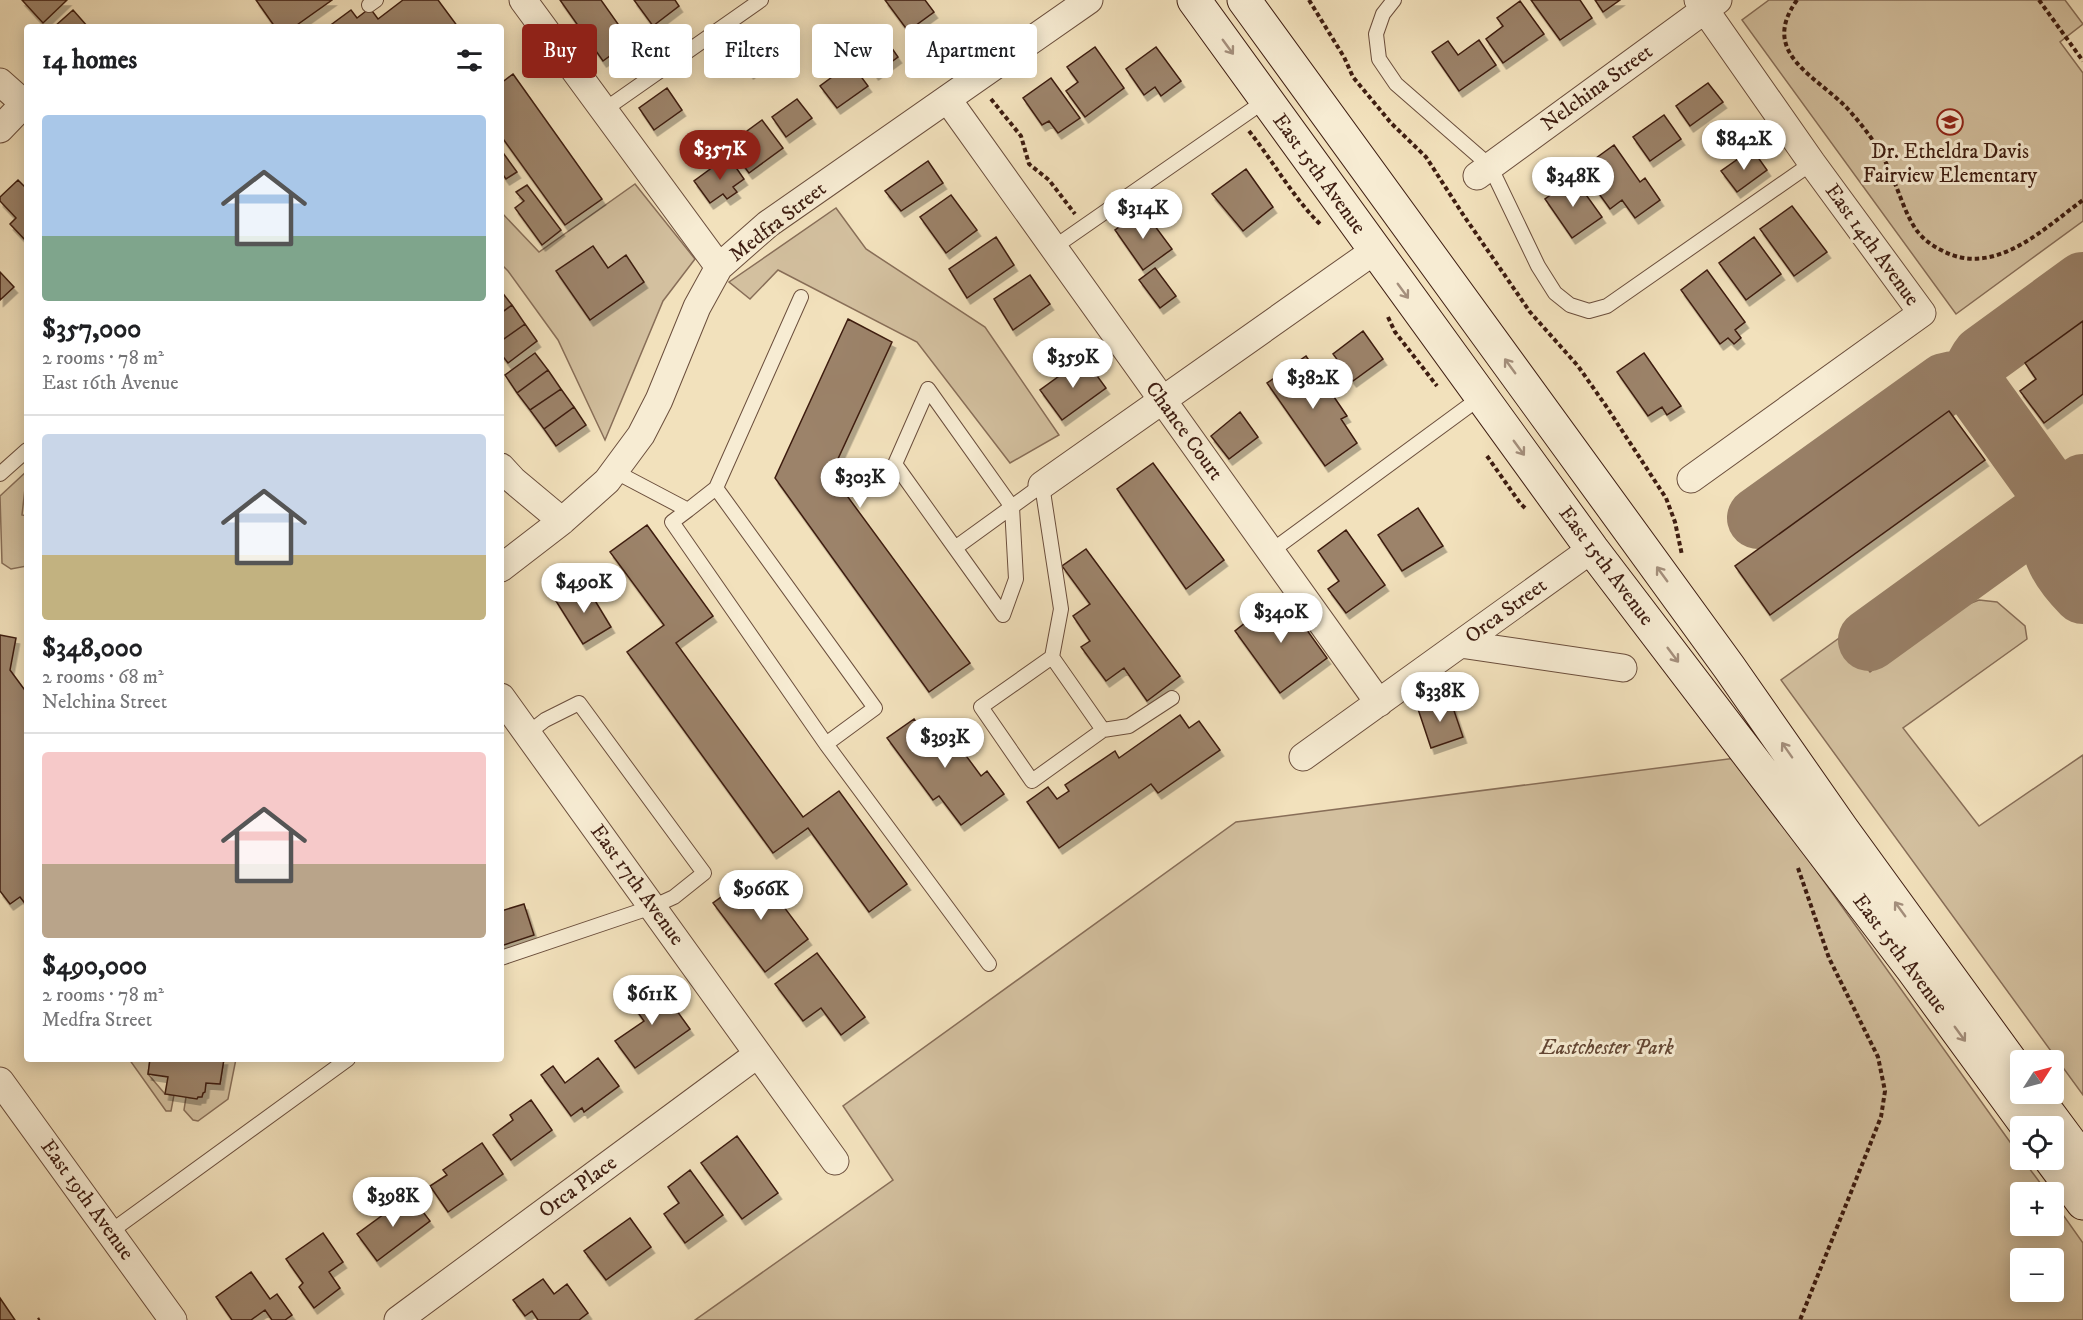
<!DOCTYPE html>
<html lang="en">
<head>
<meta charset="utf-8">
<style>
	body { margin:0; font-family:"IM FELL DW Pica",serif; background:#f2f2f2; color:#202124; height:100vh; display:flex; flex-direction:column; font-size:22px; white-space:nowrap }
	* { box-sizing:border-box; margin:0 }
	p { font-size:20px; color:#757577 }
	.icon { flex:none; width:33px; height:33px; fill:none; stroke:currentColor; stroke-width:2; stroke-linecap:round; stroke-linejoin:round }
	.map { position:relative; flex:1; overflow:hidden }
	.side { position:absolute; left:24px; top:24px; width:480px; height:1038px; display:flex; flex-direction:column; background:#fff; border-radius:6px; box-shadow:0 3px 15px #0003 }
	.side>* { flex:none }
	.top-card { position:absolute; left:522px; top:24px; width:570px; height:54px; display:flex; gap:12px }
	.needle { width:39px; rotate:54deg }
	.buttons { position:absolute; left:2010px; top:1050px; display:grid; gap:12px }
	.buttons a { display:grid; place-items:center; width:54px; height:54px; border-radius:6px; background:#fff; box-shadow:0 3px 15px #0003; font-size:30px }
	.price { position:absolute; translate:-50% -51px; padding:0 14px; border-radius:21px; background:#fff; color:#222; font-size:20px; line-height:39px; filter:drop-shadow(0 2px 3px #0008) }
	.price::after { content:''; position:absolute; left:50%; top:36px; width:18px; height:14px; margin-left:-9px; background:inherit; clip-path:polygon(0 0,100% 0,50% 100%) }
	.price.current { background:#8f2418; color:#fff }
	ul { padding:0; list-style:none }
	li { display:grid; align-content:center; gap:12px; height:318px; padding:0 18px }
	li+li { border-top:2px solid #e0e0e0 }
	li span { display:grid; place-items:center; height:186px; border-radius:6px; color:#555 }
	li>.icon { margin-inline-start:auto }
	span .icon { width:108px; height:108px; fill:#fffc; stroke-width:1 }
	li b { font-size:26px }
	h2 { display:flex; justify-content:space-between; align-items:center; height:72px; padding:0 18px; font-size:26px }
	.chip { padding:0 21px; border-radius:6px; background:#fff; box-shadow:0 3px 15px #0003; font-size:21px; line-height:54px }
	.chip.current { background:#8f2418; color:#fff }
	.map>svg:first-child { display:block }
</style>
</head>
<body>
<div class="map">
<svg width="2083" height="1320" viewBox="0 0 2083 1320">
	<defs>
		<filter id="shadow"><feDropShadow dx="3.5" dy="6" stdDeviation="0" flood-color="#0004"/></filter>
	</defs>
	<rect width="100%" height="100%" fill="#f2e1bc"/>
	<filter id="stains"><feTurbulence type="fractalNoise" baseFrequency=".00333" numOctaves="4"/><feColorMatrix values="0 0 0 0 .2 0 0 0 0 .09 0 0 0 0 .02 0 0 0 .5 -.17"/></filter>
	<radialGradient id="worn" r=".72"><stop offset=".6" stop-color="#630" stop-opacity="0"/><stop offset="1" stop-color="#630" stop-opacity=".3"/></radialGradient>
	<path fill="#d3c09f" stroke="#886e58" stroke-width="1.5" fill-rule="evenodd" d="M1769,0H2065L2083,24L2060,42L2083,73V221L1956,314L1742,20Z
		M635,184L695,259L663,301L605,440L558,340L508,271L501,264V212L539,252Z
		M836,208L866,249L985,327L1059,435L1010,463L917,342L778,270L750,299L729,282Z
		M27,471L22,515L27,516V566L11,569L2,563L0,496Z
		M1979,600L1997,602L2025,626L2027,639L1903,728L1979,826L2083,755V1095L1781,680L1842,636L1870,672L1958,608Z
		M1736,758L2020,1156V1160H2023L2047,1192H2020V1226H2054V1202L2083,1243V1320H695L893,1180L843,1106L1236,822ZM2020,1258H2054V1292H2020Z
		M129,1059H150L148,1074L165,1094L174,1095L171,1111H166Z
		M224,1059H236L228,1099L198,1121L193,1120L184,1110L186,1097C200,1100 204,1098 206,1083L220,1084Z"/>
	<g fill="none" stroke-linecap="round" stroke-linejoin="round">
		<path stroke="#987f66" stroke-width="62" d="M2065,498C2042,537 2052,562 2083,593
			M2058,503L1976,389C1973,376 1974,367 1983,356L2083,283
			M1758,518L1945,384C1958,380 1965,382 1976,389
			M1869,640L2083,485"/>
	</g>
	<path fill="#9c836a" stroke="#3e1d11" stroke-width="1.5" filter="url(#shadow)" d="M22,0H67L43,23Z
		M256,0H332L294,27H275Z
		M403,0H438L458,27H328L351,10L357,18L370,8L378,19Z
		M560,0H601L630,41L603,61Z
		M634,0H675L679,6L653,26Z
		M885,0H925L934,12L908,31Z
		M1531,0H1580L1592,18L1560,40Z
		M1595,0H1620L1603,12Z
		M1520,1L1544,34L1503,63L1486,39L1503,26L1497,18Z
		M73,10L88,27H54Z
		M880,31L898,57L875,74L857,48Z
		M765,38L776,52L750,73L734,52L749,40L755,46Z
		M1479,40L1496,65L1459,91L1432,52L1448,41L1458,55Z
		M1095,47L1124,88L1085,117L1066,91L1078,82L1067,67Z
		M1156,47L1181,81L1161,96L1155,87L1144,95L1126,69Z
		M851,63L868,86L837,108L820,86Z
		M513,74L602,199L565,225L501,136V83Z
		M1051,78L1080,118L1058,133L1049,121L1042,125L1023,98Z
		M1708,83L1723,102L1690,126L1676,106Z
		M667,88L682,110L654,130L639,108Z
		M797,99L812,118L786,137L772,117Z
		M1664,115L1681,139L1650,161L1633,137Z
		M762,120L783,148L749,173L728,145Z
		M1614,145L1640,182L1645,178L1660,200L1635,218L1622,200L1610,209L1581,169Z
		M1752,149L1767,170L1737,192L1721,171Z
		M501,150L517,172L506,179L501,172Z
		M728,156L744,179L733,187L737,192L727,199L723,194L710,203L694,181Z
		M928,161L943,183L901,211L885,191Z
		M1246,169L1273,207L1243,231L1212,194Z
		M1574,178L1602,217L1572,238L1545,199Z
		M18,180L27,189V242L10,224L16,218L0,201V197Z
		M527,185L561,230L542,245L515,208L524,201L516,192Z
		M951,195L977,230L946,253L920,217Z
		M1792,206L1827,252L1794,276L1760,229Z
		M1143,210L1172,249L1143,270L1115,230Z
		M996,237L1014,265L967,298L949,269Z
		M1754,237L1781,274L1746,300L1719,263Z
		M593,246L608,268L626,255L644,282L590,320L556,271Z
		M1155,268L1176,296L1160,308L1139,280Z
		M1707,270L1745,322L1735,330L1741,338L1734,344L1728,338L1720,344L1681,290Z
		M0,272L14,287L0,300Z
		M1030,275L1050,304L1013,330L994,299Z
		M501,291L512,305L501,313Z
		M512,305L525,324L501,341V313Z
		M848,319L892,342L831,474L970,663L929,692L775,478Z
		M2083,321V394L2044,423L2020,391L2036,379L2025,363Z
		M525,324L537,341L508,363L501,354V341Z
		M1363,331L1383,359L1353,381L1333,354Z
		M535,353L548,370L517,393L505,375Z
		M1644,353L1681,406L1667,415L1662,407L1648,416L1617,372Z
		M1306,356L1347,416L1341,419L1357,443L1325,466L1267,383Z
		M1084,358L1106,388L1062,420L1040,390Z
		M548,370L561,389L530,410L517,393Z
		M561,389L574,407L544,429L530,410Z
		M574,407L586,425L556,446L544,429Z
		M1949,411L1985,460L1770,615L1735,566Z
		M1240,412L1258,437L1229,459L1211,436Z
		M1153,463L1224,560L1186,589L1117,489Z
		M1418,508L1443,546L1402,571L1378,535Z
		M647,525L713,616L676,643L803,817L839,791L907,884L869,912L808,828L773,853L627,652L664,625L610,552Z
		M1346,530L1385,585L1346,613L1328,589L1339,581L1318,551Z
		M1086,549L1180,676L1147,701L1124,668L1106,681L1081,647L1090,641L1073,616L1090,604L1062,566Z
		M585,584L611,627L583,644L556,601Z
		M1281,594L1327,658L1280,693L1235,631Z
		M0,635L16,638L10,670L27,693V906L20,897L10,904L0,891Z
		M1450,699L1463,737L1431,748L1418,709Z
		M1180,715L1189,728L1199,721L1220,750L1158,793L1151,784L1059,848L1027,802L1048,787L1057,799L1069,791L1065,785L1115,751L1119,758Z
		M914,719L922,731L939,719L981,776L987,771L1004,794L961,825L939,796L933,800L887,738Z
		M757,871L808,939L765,972L713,903Z
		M524,904L534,935L501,946V911Z
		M817,953L865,1017L841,1035L821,1008L803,1021L775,984Z
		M656,982L690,1029L635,1068L615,1041L644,1021L629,1000Z
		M598,1058L619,1086L584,1112L582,1108L571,1116L541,1075L553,1066L565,1083Z
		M150,1059H224L220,1084L206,1083L205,1092L203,1093L202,1097H198L197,1099L165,1094L168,1077L148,1074Z
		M531,1100L552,1130L511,1160L493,1135L513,1120L510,1115Z
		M737,1136L778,1193L742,1219L701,1163Z
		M482,1143L503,1174L448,1212L430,1186L447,1175L443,1170Z
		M690,1170L723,1215L685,1243L664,1214L679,1203L668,1187Z
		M410,1195L430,1221L377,1261L357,1234Z
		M630,1218L651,1247L606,1280L584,1251Z
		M323,1233L343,1262L329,1272L340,1288L314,1308L299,1287L303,1283L286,1259Z
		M251,1272L270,1299L277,1294L292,1315L285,1320H272L265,1310L251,1320H232L216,1297Z
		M543,1279L554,1294L567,1284L588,1313L579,1320H538L532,1311L525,1316L513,1300Z
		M0,1298L15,1320H0Z"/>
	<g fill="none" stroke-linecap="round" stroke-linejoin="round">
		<g stroke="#6b4e3c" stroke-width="16">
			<path id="lane" d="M1394,0L1383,14L1376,34L1379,59L1396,84L1490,166L1538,266L1555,293L1570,305L1589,311L1607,306L1812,163
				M369,5L376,0
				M604,110L761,0
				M1053,248L1266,100
				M801,297L716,488L875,708L826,744L989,964
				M614,471L688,510L716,488
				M0,474L27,450
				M688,510L672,522L826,744
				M955,548L1003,615L1016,579L1012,507L928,389L895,464L955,548L1042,485L1061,609L1052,657L981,707L1032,781L1103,730L1052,657
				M1270,552L1481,397
				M1103,730L1129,726L1172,698
				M501,958L652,907L674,897L704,873L579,703L545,720L527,734
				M110,1232L348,1059"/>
		</g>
		<g stroke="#6b4e3c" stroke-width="29">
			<path id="street" d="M523,0L719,267
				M0,82L27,106
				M948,100L1379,703
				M0,129L24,104
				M1477,176L1718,0
				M501,467L513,480L562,521
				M1691,479L1922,313L1812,163L1698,0
				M1042,485L1374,251
				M501,568L562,521L607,481L641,435L659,400L697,307L719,267L768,224L1089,0
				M1460,644L1623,668
				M501,697L835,1161
				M1303,757L1592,549
				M0,1081L173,1320
				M398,1320L758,1054"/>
		</g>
		<g stroke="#3e1d11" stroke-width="35">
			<path id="secondary" d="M1194,0L1592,549L1913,970L2027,1126
				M1244,0L1729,667L1842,829L2020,1074
				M2034,1094L2083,1160
				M2051,1160L2083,1203"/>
		</g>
		<path stroke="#3e1d11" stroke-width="4" stroke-dasharray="4.5 3" stroke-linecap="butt" d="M1309,0L1344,57L1353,77L1391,123L1426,157L1464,216L1530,312L1578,366L1606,406L1666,498L1675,522L1682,555
			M1797,0C1759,53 1815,75 1847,108C1864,127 1881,149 1890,172C1898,189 1903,207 1912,223C1919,236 1929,244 1941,250C1994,279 2043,229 2083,200
			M2039,0L2083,61
			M991,99L1021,136L1029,164L1049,180L1075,214
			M1249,131C1273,161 1294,199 1321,225
			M1388,317L1395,332L1437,386
			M1487,456L1520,503L1527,510
			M1798,868L1829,958L1878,1057L1885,1091L1881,1117L1800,1320
			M38,1320L40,1319"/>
		<use href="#lane" stroke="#f7ecd3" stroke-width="14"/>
		<use href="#street" stroke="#f7ecd3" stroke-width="27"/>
		<use href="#secondary" stroke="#f7ecd3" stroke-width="33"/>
	</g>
	<defs><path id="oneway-shaft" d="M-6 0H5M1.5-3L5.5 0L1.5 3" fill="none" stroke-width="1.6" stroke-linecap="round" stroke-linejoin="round" transform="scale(1.5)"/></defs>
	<g stroke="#a48f7c">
		<use href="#oneway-shaft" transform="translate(1228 47) rotate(54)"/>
		<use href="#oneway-shaft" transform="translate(1403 291) rotate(54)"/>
		<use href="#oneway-shaft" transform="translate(1510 366) rotate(-126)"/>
		<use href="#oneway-shaft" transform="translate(1519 448) rotate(54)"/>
		<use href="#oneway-shaft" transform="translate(1662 574) rotate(-126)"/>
		<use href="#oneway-shaft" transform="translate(1673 655) rotate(53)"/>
		<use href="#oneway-shaft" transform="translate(1787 750) rotate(-125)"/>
		<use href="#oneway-shaft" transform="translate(1900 909) rotate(-126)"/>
		<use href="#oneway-shaft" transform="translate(1960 1034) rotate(54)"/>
	</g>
	<defs>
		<g id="school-ring" transform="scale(1.35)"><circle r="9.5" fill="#f7ecd3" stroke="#8f2418" stroke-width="1.5"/><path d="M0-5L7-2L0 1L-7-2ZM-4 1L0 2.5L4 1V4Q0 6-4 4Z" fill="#8f2418"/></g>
	</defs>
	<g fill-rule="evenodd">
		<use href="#school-ring" x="1950" y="122"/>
	</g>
	<g text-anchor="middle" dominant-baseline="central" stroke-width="6" stroke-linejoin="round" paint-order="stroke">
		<g font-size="21" fill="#3e1d11" stroke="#f7ecd3">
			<text transform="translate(1597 88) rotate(-36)">Nelchina Street</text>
			<text transform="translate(1319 174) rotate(54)">East 15th Avenue</text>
			<text transform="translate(778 222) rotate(-38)">Medfra Street</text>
			<text transform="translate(1872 245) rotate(54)">East 14th Avenue</text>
			<text transform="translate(1184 431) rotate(54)">Chance Court</text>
			<text transform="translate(1606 566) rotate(53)">East 15th Avenue</text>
			<text transform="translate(1506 611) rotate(-36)">Orca Street</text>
			<text transform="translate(637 885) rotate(54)">East 17th Avenue</text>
			<text transform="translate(1900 954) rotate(53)">East 15th Avenue</text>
			<text transform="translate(578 1187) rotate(-36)">Orca Place</text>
			<text transform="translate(87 1200) rotate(54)">East 19th Avenue</text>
		</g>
		<g font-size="21" fill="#3e1d11" stroke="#f7ecd3">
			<text x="1950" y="152">Dr. Etheldra Davis<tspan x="1950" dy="24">Fairview Elementary</tspan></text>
		</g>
		<g font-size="21" font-style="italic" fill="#634634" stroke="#f7ecd3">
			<text x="1607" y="1048">Eastchester Park</text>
		</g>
	</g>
	<rect width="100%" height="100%" filter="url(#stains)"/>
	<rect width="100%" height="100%" fill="url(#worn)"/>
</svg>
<div class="buttons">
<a><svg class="needle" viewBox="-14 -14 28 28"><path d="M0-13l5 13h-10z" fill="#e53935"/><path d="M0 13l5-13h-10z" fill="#757577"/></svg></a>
<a><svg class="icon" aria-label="locate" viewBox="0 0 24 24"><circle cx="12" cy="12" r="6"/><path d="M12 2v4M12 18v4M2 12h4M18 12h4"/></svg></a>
<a>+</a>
<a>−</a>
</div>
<b class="price" style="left:1744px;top:171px">$842K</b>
<b class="price current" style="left:720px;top:181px">$357K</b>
<b class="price" style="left:1573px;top:208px">$348K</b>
<b class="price" style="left:1143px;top:240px">$314K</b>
<b class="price" style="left:1073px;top:389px">$359K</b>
<b class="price" style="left:1313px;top:410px">$382K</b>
<b class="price" style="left:860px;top:509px">$303K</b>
<b class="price" style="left:584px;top:614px">$490K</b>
<b class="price" style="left:1281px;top:644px">$340K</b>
<b class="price" style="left:1440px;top:723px">$338K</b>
<b class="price" style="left:945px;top:769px">$393K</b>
<b class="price" style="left:761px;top:921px">$966K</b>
<b class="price" style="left:652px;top:1026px">$611K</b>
<b class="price" style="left:393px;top:1228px">$398K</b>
<div class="top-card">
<a class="chip current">Buy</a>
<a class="chip">Rent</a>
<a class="chip">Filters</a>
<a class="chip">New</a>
<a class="chip">Apartment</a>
</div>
<section class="side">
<h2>14 homes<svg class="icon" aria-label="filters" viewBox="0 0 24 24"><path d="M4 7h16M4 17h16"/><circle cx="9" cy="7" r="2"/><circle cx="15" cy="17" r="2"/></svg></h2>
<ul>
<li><span style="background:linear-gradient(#a9c7e8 65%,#7fa58c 0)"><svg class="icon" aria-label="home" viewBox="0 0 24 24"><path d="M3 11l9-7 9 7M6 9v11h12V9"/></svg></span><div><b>$357,000</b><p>2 rooms · 78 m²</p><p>East 16th Avenue</p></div></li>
<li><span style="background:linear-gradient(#c9d6e8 65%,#c2b280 0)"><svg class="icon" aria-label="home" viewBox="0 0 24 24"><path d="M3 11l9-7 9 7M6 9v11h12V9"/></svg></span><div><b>$348,000</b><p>2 rooms · 68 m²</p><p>Nelchina Street</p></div></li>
<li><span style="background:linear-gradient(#f6c9c9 60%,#b9a48a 0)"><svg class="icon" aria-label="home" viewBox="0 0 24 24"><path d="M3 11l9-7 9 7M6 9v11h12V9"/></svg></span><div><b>$490,000</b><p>2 rooms · 78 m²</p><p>Medfra Street</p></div></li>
</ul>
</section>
</div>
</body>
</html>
